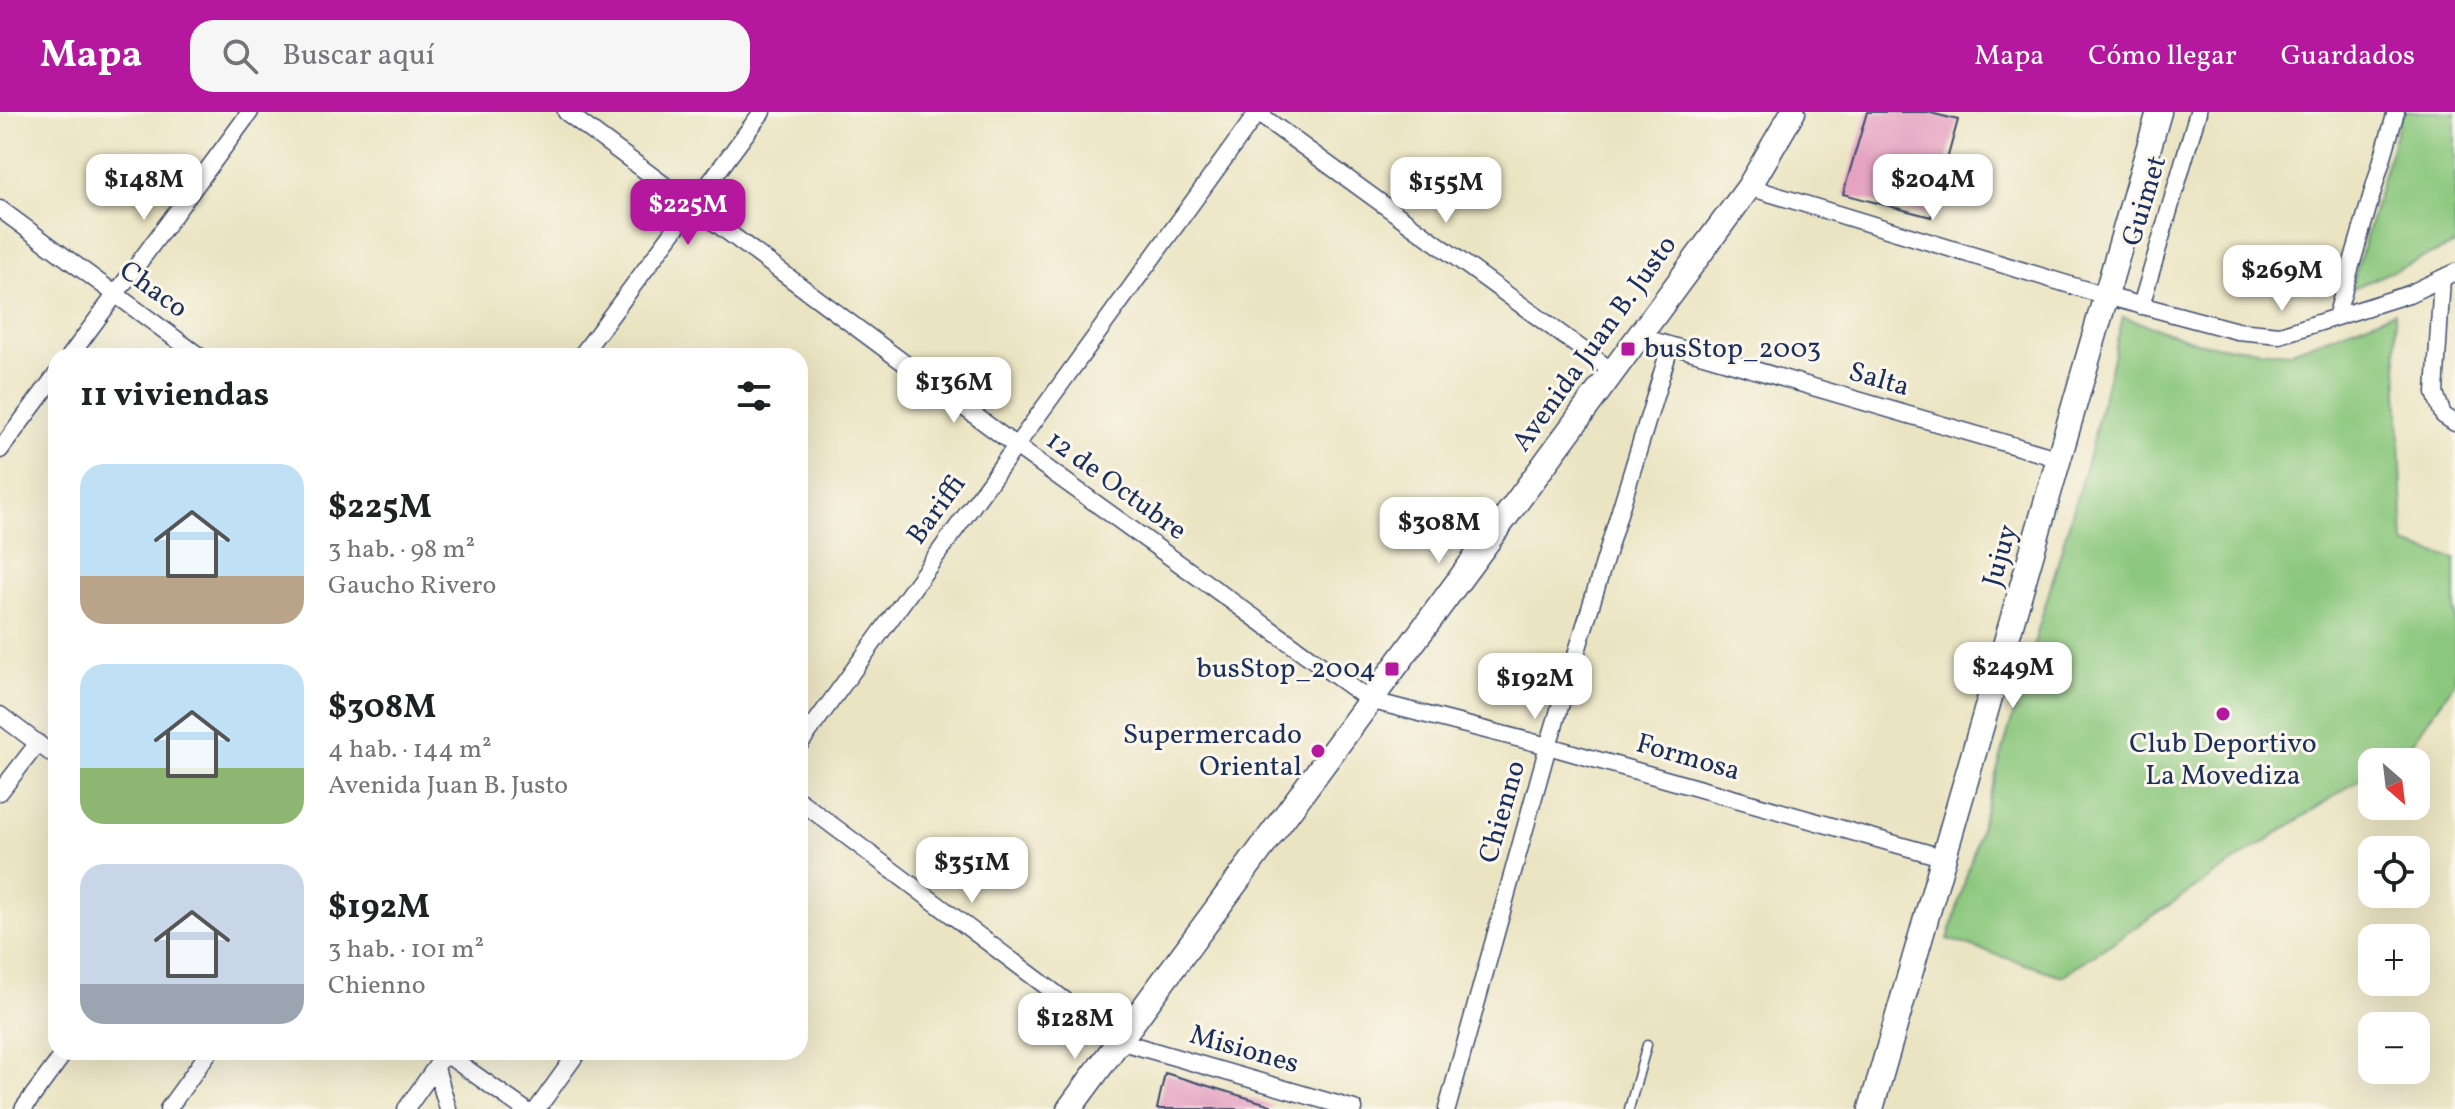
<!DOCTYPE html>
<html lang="es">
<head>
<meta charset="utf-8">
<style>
	body { margin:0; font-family:Vollkorn,serif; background:#f6f6f6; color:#202124; height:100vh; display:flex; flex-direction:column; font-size:30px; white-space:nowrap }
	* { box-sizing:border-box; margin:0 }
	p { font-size:26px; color:#757577 }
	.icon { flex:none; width:44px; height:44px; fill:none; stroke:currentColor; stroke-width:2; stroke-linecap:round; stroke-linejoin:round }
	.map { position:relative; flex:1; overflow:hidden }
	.details { position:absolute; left:48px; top:236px; width:760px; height:712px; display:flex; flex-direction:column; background:#fff; border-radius:24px; box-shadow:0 8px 32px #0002 }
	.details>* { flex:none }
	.needle { width:52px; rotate:152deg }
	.tools { position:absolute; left:2358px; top:636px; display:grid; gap:16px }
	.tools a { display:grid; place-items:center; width:72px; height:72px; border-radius:16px; background:#fff; box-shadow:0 8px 32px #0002; font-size:40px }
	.price { position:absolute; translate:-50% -68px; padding:0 18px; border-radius:16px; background:#fff; color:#222; font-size:26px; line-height:52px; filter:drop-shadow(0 2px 4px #0008) }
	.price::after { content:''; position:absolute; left:50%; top:48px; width:24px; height:18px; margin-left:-12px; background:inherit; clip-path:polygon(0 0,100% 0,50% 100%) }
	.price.current { background:#b5179e; color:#fff }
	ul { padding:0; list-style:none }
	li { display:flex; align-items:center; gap:24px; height:200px; padding:0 32px }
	li span { display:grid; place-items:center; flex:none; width:224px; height:160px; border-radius:24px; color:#555 }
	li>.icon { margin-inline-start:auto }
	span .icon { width:96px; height:96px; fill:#fffc; stroke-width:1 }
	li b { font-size:34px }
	h2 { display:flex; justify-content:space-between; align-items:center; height:96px; padding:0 32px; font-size:34px }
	header { display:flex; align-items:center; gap:48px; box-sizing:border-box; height:112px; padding:0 40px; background:#b5179e; color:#fff }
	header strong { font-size:38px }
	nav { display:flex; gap:44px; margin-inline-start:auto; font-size:28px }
	.search { width:560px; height:72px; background:#f6f6f6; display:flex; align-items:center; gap:20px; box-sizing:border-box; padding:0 28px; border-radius:24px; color:#757577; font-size:30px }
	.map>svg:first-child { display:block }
</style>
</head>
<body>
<header>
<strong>Mapa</strong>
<div class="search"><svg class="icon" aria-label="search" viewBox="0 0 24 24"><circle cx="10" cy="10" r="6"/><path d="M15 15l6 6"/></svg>Buscar aquí</div>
<nav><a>Mapa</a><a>Cómo llegar</a><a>Guardados</a></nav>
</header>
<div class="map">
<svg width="2455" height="997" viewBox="0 0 2455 997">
	<rect width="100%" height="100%" fill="#fbf7ec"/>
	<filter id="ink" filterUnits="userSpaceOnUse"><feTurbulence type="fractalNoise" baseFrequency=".0125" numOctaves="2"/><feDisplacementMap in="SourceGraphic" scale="16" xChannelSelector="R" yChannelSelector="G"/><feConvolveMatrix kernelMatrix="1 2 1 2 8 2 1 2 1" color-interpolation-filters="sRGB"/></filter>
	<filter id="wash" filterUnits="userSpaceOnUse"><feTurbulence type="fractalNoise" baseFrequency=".006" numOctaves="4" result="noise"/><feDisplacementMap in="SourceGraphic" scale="32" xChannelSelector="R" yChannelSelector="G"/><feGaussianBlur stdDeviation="1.8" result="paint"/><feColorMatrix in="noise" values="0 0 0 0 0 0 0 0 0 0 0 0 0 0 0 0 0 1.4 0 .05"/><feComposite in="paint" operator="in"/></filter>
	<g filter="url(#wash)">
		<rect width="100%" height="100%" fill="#ebe4c3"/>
		<path fill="#8bc77d" stroke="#537b6e" stroke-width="2" d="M2402,0H2455V132L2351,177Z
			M2395,200L2404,432L2455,447V570L2410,634L2386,650H2372V659L2062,864L1948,827L2089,343L2123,205L2203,232L2287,241Z"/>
		<g id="blocks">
			<path fill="#e5a2c1" d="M1867,0H1927L1958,8L1931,105L1843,82Z
				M1165,961L1271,993V997H1157Z"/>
		</g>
	</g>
	<g filter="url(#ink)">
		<use href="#blocks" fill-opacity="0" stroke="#3a4a6d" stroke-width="2"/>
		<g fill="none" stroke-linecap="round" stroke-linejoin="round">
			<g stroke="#3a4a6d" stroke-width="11">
				<path id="lane" d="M1629,997L1647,933"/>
			</g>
			<g stroke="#3a4a6d" stroke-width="19">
				<path id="street" d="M566,0L1016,334L1369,588L1548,634L1945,746
					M1256,0L1612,259
					M1749,75L2106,184L2237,219L2280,223L2409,182L2455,160
					M0,97L199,244
					M2442,166L2435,281L2443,303L2455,311
					M2141,194L2198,0
					M2336,205L2396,0
					M1638,224L2060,347
					M70,244L250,0
					M581,244L762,0
					M0,338L56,263
					M0,603L56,645
					M800,632L1258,0
					M0,680L38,631
					M800,689L1119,929L1354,997
					M443,940L524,997
					M436,956L448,997
					M23,997L65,940
					M168,997L209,940
					M406,997L445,942
					M537,997L578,940
					M1447,997L1548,634L1670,235"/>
			</g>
			<g stroke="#3a4a6d" stroke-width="27">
				<path id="secondary" d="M1069,997L1749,75L1793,0
					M1871,997L2159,0"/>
			</g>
			<use href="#lane" stroke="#fff" stroke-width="8"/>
			<use href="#street" stroke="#fff" stroke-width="16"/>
			<use href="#secondary" stroke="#fff" stroke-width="24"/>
		</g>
	</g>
	<g fill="#b5179e" stroke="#fbf7ec" stroke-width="3">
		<rect x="1620" y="229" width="16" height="16" rx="4"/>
		<rect x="1384" y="549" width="16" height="16" rx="4"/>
		<circle cx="2223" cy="602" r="8"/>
		<circle cx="1318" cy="639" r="8"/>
	</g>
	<g text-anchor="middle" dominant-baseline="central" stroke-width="6" stroke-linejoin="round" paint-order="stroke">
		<g font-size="28" fill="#1b2f5e" stroke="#fbf7ec">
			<text transform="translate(2145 89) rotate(-73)">Guimet</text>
			<text transform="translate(153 178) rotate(36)">Chaco</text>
			<text transform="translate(1595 232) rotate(-54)">Avenida Juan B. Justo</text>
			<text transform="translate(1879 268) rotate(16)">Salta</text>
			<text transform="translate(1116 374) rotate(36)">12 de Octubre</text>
			<text transform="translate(937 398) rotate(-54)">Bariffi</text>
			<text transform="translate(2001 444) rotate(-74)">Jujuy</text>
			<text transform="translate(1688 646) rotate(16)">Formosa</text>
			<text transform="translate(1503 700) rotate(-74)">Chienno</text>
			<text transform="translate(1244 938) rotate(16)">Misiones</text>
		</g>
		<g font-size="28" fill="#1b2f5e" stroke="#fbf7ec" text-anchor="end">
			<text x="1644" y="237" text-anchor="start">busStop_2003</text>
			<text x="1376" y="557">busStop_2004</text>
			<text x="1302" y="623">Supermercado<tspan x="1302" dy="32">Oriental</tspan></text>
			<text x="2223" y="632" text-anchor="middle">Club Deportivo<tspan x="2223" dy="32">La Movediza</tspan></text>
		</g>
	</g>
</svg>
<div class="tools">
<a><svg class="needle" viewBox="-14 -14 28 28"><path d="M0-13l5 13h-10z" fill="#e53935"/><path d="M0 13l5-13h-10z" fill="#757577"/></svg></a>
<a><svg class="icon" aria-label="locate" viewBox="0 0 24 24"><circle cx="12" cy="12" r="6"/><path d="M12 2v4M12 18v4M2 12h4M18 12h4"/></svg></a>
<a>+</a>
<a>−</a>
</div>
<b class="price" style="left:144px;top:110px">$148M</b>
<b class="price" style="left:1933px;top:110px">$204M</b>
<b class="price" style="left:1446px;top:113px">$155M</b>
<b class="price current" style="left:688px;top:135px">$225M</b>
<b class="price" style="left:2282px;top:201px">$269M</b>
<b class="price" style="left:954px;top:313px">$136M</b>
<b class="price" style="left:1439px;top:453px">$308M</b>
<b class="price" style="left:2013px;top:598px">$249M</b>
<b class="price" style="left:1535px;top:609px">$192M</b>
<b class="price" style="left:972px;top:793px">$351M</b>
<b class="price" style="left:1075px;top:949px">$128M</b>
<section class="details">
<h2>11 viviendas<svg class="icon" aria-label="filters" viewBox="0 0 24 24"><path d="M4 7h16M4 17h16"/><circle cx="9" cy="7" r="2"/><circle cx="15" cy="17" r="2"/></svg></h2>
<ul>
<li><span style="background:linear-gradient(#bfe0f5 70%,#b9a48a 0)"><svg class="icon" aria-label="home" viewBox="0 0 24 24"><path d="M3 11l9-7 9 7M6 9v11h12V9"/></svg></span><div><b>$225M</b><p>3 hab. · 98 m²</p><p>Gaucho Rivero</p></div></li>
<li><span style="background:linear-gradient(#bfe0f5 65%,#8fb573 0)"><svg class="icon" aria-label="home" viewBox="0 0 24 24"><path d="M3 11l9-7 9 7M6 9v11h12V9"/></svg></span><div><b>$308M</b><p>4 hab. · 144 m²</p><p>Avenida Juan B. Justo</p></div></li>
<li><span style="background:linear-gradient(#c9d6e8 75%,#9aa5b1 0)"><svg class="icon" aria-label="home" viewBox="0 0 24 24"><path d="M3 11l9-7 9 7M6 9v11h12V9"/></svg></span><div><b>$192M</b><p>3 hab. · 101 m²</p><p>Chienno</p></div></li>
</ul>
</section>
</div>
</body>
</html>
